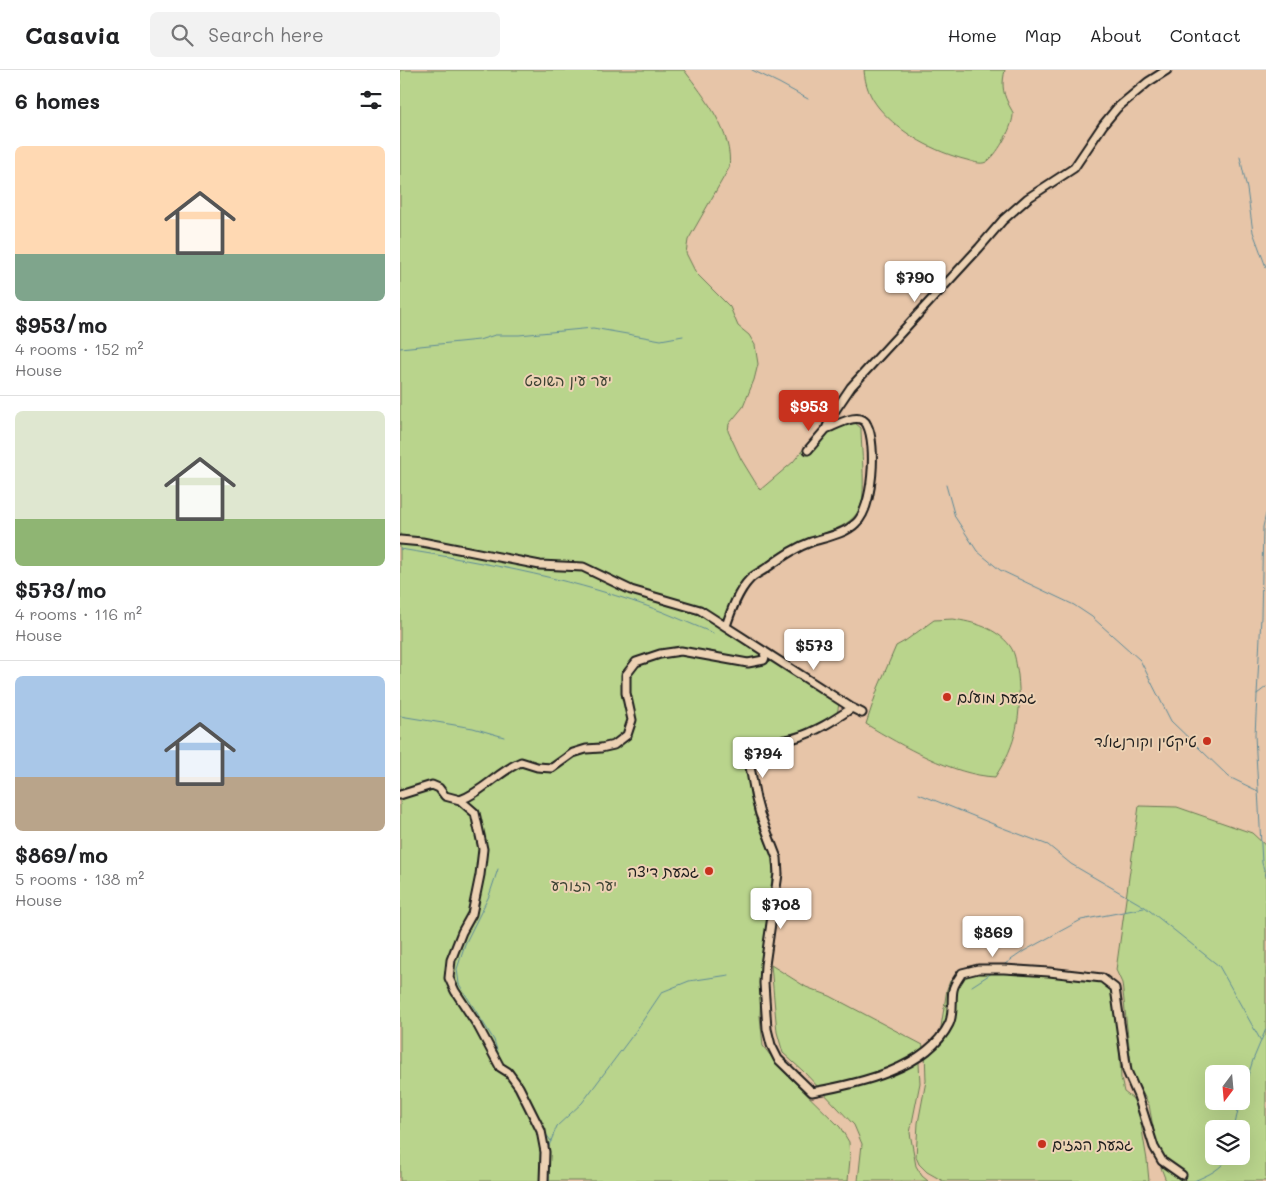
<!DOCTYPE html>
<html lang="en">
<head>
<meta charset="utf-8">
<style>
	body { margin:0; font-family:Mali,"Playpen Sans Hebrew",sans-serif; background:#f2f2f2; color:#202124; height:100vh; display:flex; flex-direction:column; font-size:19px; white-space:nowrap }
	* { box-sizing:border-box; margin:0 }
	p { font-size:16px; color:#757577 }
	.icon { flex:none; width:28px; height:28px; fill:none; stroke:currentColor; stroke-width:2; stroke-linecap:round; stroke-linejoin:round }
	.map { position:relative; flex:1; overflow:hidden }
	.sheet { display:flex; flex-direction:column; background:#fff; width:400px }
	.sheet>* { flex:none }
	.needle { width:32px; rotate:196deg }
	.tools { position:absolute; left:805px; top:995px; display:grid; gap:10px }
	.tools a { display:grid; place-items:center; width:45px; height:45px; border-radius:8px; background:#fff; box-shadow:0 5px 20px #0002; font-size:25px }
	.price { position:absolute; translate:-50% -42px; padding:0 11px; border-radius:5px; background:#fff; color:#222; font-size:16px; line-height:32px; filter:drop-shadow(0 1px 2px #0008) }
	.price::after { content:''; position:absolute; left:50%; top:30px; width:15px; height:11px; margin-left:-8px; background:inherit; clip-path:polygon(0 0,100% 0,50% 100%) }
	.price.active { background:#c8321e; color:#fff }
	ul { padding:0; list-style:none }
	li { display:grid; align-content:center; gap:10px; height:265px; padding:0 15px }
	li+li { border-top:1px solid #e0e0e0 }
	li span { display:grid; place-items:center; height:155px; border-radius:8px; color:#555 }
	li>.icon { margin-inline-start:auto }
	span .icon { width:90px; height:90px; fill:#fffc; stroke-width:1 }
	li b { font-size:21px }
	h2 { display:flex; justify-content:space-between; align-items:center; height:60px; padding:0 15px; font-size:21px }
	header { display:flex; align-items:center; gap:30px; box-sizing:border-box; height:70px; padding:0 25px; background:#fff; border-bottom:1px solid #e0e0e0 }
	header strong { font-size:24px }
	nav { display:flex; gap:28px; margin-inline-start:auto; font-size:18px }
	.search { width:350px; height:45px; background:#f2f2f2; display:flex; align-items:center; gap:12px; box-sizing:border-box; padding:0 18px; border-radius:8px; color:#757577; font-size:19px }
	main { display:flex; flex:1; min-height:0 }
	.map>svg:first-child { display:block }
</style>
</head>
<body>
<header>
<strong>Casavia</strong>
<div class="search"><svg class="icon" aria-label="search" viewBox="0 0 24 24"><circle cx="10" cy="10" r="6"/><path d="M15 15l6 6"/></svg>Search here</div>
<nav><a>Home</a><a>Map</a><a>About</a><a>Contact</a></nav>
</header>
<main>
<section class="sheet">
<h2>6 homes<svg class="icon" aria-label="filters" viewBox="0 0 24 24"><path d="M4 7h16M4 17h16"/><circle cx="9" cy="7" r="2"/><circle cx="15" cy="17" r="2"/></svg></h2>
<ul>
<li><span style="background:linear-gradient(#ffd9b3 70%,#7fa58c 0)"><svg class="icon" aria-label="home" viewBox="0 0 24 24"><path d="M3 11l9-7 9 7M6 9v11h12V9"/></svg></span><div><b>$953/mo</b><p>4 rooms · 152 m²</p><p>House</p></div></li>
<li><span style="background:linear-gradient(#dfe7d0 70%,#8fb573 0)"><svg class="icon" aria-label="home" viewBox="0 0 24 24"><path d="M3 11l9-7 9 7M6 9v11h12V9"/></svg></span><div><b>$573/mo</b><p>4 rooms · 116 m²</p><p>House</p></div></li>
<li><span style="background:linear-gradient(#a9c7e8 65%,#b9a48a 0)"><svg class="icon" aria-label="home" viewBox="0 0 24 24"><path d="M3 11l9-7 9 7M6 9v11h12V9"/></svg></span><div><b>$869/mo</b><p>5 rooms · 138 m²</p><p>House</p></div></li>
</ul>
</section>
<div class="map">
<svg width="866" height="1111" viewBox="0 0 866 1111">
	<rect width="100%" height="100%" fill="#e7c5a8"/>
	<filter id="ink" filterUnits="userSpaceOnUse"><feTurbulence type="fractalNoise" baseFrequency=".02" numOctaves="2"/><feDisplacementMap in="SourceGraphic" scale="10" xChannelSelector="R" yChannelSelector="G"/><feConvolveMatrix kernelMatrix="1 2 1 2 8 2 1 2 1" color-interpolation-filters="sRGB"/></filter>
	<g filter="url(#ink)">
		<path fill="#b9d48c" stroke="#6a7854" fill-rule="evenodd" d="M0,0H284C304,26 334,64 329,98L296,156L288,170L286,183L296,203L330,237L338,256L349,265L355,275L358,294L354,310L343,337L329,354L328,361L341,389L360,420L393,392L405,377L421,365L448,353H455L461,358C461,377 466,420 461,435C452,462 414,463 393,475C378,482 365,494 351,503C334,517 330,539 320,558L439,634L437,644L403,660L351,676L346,681L344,689L355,746L371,785L373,800L362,890L360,946L363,976L381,999L440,1057L449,1072L450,1089L448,1111H0Z
			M464,0H605C602,13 602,21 608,33C609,36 612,40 613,43C614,55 598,83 589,90C583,96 574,92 567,90C535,82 501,64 479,38C470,27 465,15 464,0Z
			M553,549C573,552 597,558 610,576C616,584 616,595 618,605C622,645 617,674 595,707C553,705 502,676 466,654L478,618L496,576L505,571L534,550Z
			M739,736L777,737L852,763L866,776V1111H766L760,1095L749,1035L732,1003L722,913L716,900ZM814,1004H841V1031H814ZM814,1059H841V1086H814Z
			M371,895L406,917L430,926L523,975L519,993L520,1013L510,1063L516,1096L522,1106L528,1111H458L462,1074L454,1055L403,1001L383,983L377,962Z
			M573,898L692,909L708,915L716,924L721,1008L724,1022L732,1028L738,1036L747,1090L749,1111H543L527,1102L519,1094L516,1087L518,1053L526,1011L525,980L529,973L540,963L547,919L550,911L563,900Z"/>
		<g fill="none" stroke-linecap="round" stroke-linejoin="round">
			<path stroke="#5d8a98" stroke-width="1" d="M352,0L379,13L408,29
				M840,87L847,119L853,162L866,197
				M0,278L79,270L95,265H119L193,258L261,270L283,266
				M546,415L555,447L577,481L600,500L674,535L692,547L740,590L771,651L829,707L858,721
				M866,444L863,457L861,547L855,665L862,793L866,806
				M0,479C89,493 179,510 263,542C280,549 296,556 313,563
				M857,624L866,617
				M0,646L73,658L104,667
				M519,724L603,758L648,775L671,794L745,837L819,896L861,971
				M98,799L89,826L65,874L57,899L59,914L94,970L100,990
				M602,896L624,881L681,850L744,838
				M572,916L592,903
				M109,1009L121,1029
				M841,1028L853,990L866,959
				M834,1059L840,1031
				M145,1063L151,1071
				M149,1111L148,1078L157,1056L182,1033L235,962L262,922L289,911L329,905
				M794,1111C808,1105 821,1100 829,1086"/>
			<g stroke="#1c1c1c" stroke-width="11">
				<path id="minor" d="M408,380L426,359L432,345L451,317L579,178L603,150L628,128L674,98L703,55L717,38L748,12L767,0
					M0,470L22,472L140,495L183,497L231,520L300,540L452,638L462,643
					M326,556C331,541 338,521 350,509C354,505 361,502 365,499C381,488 394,478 411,472C426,467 445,464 456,453C473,438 477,374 467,355C461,340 437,355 426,359
					M452,638C434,650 416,662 395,668C381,672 356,671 348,686L356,729L360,744L377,788L378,804L365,895L364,913L367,959L371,975L378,989L412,1022C457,1014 527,999 549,954C554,944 551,931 553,920C554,914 559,908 562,903L578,899H604L649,902L702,908L715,918L727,1001L738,1026L754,1077L762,1091L782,1105
					M0,725L32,715L39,718L45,726L60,730L75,743L83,779L80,805L72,844L62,862L51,890L49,908L55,921L78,956L100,997L108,1002L119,1017L141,1061L145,1082L144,1111
					M60,730C83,722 99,701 121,692L137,697L152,698L173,683L186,679L201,678L214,675L227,665L232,650L226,623V605L236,592L260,584L281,581L348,593L364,590L365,587L364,581"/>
			</g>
			<use href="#minor" stroke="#edd2b4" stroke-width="7"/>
		</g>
	</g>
	<g fill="#c8321e" stroke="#edd2b4" stroke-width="2">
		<circle cx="547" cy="627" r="5"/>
		<circle cx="807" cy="671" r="5"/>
		<circle cx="309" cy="801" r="5"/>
		<circle cx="642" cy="1074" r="5"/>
	</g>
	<g text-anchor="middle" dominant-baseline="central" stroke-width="4" stroke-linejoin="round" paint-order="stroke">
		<g font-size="15" fill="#3b4132" stroke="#edd2b4">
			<text x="168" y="310">יער עין השופט</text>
			<text x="184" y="815">יער הזורע</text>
		</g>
		<g font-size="15" fill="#1c1c1c" stroke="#edd2b4" text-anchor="start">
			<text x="557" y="627">גבעת מועלם</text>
			<text x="797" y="671" text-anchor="end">טיקטין וקורנגולד</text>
			<text x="299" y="801" text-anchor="end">גבעת דיצה</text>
			<text x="652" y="1074">גבעת הבזים</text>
		</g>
	</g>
</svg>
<div class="tools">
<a><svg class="needle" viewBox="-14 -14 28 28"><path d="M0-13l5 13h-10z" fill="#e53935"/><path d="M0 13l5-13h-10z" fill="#757577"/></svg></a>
<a><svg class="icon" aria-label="layers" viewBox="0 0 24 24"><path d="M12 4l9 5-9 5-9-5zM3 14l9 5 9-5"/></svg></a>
</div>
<b class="price" style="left:515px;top:233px">$790</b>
<b class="price active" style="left:409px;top:362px">$953</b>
<b class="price" style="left:414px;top:601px">$573</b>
<b class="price" style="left:363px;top:709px">$794</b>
<b class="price" style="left:381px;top:860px">$708</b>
<b class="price" style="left:593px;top:888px">$869</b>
</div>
</main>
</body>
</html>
